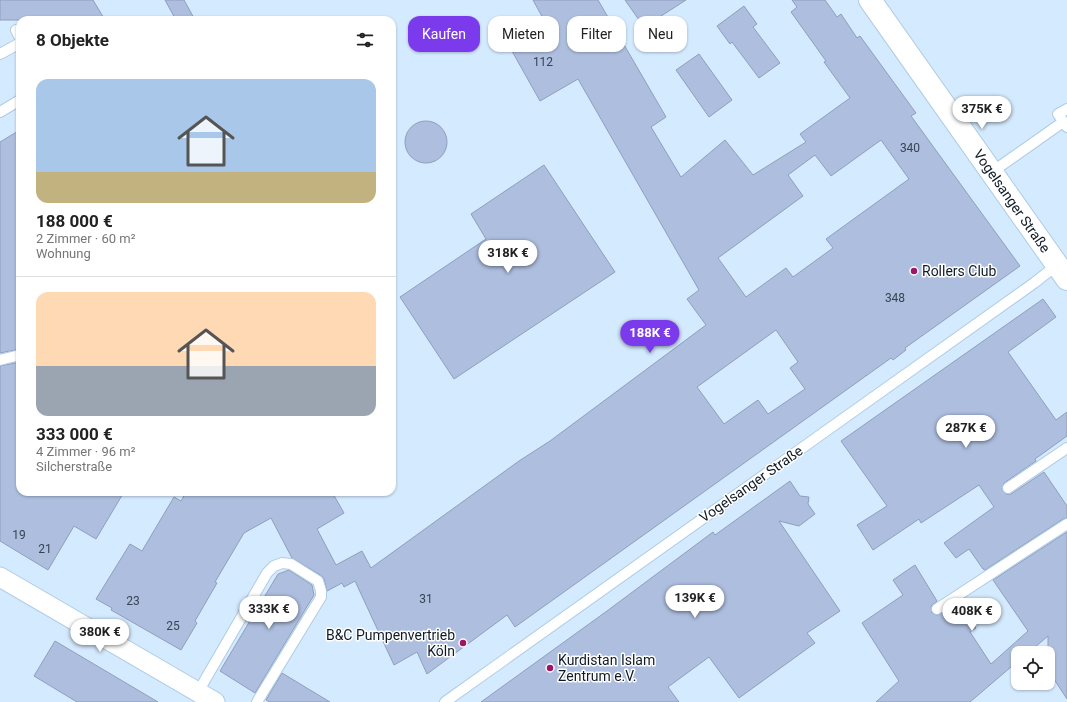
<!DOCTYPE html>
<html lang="de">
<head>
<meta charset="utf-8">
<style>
	body { margin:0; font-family:Roboto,sans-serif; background:#f2f2f2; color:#222; height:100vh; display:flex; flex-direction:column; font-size:15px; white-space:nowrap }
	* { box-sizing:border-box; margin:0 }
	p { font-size:13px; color:#767676 }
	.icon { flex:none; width:22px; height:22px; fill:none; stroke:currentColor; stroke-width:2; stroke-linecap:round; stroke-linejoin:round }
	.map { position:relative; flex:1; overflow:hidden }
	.sheet { position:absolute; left:16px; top:16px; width:380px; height:480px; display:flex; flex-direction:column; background:#fff; border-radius:12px; box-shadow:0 1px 3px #0004 }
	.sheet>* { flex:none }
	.guide { position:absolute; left:408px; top:16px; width:380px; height:36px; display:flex; gap:8px }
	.tools { position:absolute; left:1011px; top:646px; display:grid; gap:8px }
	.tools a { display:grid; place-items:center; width:44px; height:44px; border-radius:8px; background:#fff; box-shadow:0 1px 3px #0004; font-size:20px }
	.price { position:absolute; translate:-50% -34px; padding:0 9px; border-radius:14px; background:#fff; color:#222; font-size:13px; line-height:26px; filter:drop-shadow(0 1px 2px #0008) }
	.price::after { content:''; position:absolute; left:50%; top:24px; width:12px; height:9px; margin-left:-6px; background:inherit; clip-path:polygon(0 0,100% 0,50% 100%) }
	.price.active { background:#7c3aed; color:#fff }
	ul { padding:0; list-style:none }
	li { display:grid; align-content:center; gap:8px; height:212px; padding:0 20px }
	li+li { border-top:1px solid #e0e0e0 }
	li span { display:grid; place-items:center; height:124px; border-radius:12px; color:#555 }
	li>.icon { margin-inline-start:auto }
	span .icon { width:72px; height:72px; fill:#fffc; stroke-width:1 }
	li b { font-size:17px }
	h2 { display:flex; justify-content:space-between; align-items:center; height:48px; padding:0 20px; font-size:17px }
	.chip { padding:0 14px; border-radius:12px; background:#fff; box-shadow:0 1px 3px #0004; font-size:14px; line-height:36px }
	.chip.active { background:#7c3aed; color:#fff }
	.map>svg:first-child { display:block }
</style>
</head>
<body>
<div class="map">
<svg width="1067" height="702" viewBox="0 0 1067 702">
	<rect width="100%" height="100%" fill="#e7f4ff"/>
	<path fill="#d4eafe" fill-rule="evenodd" d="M0,0H1067V702H0ZM20,20H392V492H20ZM1018,653H1048V683H1018Z"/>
	<path fill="#aebedf" stroke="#8f9ebe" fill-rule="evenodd" d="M0,0H93L105,20H0Z
		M165,0H184L195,20H176Z
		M533,0H598L666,117L651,127L681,177L725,140L753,175L806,142L800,134L850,98L824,62L826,61L791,12L797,7L792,0H825L837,17L841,14L857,38L860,36L916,113L911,116L1020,266L905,348L906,350L893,360L891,358L515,627L507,615L427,674L417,652L394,665L355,581L344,587L342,583L327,591L324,579L322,576L292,558L271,518L244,533L215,582L217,583L195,621L197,623L181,650L111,610L112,608L96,599L130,544L142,551L174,497L181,501L186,492H332L344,513L317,529L336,565L362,551L371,568L519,461L550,441L706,325L687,299L699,290L578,79L540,101L508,44L545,22ZM881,140L909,179L826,239L833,248L793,277L786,268L746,297L718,258L803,196L788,175L815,155L831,176ZM776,330L798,362L790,368L805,389L768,414L758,400L724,424L697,387Z
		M625,0H686L644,27Z
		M744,6L757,24L753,27L780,63L759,78L732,42L730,44L717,26Z
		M699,54L732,100L709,117L676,70Z
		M405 142a21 21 0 1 1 42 0a21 21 0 1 1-42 0Z
		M20,130V349L0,353V142Z
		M544,165L615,272L454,379L400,297L486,239L471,214Z
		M1043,299L1056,317L1008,352L1056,420L1067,412V436L1035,459L1036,461L1004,483L1002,489L1006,494H1011L1044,472L1067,506V518L1063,519L985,570L983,569L969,549L956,558L944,543L994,507L979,485L921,523L919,519L873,550L857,525L887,506L841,441Z
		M20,362V492H124L96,539L74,526L48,570L0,541V366Z
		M790,481L800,496L809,497L808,504L815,514L799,526L779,521L840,611L807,633L815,643L739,698L709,657L668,687L679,702H481L607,611L713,532L715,535Z
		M1067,532V699L1048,670V636L1028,653H1018V661L970,702H876L899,681L862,623L903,595L893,580L915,565L937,601L931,606L932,613L937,615L944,612L949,622L964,612L976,628L970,632L991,664L1028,631L993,580Z
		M289,570L312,585L314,595L255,693L220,671L278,574Z
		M55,641L158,702H77L34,676Z
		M282,673L330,702H270L266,700Z"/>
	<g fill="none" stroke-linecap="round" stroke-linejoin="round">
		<g stroke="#adcce6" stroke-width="12">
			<path id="service" d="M16,30L20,38
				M0,54L20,43
				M0,112L20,100
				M1067,127L1058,114L1067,109
				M992,172L1063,122
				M0,360L20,355
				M1008,488L1067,448
				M937,609L1067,524
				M198,692L267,573L274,566L282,563L291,564L318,581L321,591V597L257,702
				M445,702L1034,283L1057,265"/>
		</g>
		<g stroke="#adcce6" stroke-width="21">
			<path id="minor" d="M0,577L215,702"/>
		</g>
		<g stroke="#adcce6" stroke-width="24">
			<path id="tertiary" d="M870,0L1067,279"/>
		</g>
		<use href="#service" stroke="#fff" stroke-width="10"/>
		<use href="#minor" stroke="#fff" stroke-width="19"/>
		<use href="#tertiary" stroke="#fff" stroke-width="22"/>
	</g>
	<g fill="#9e1665" stroke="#fff" stroke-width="1.5">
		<circle cx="914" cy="271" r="4"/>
		<circle cx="463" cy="643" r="4"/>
		<circle cx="550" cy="668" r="4"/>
	</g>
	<g text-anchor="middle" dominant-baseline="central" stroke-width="3" stroke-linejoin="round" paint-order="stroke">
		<g font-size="12" fill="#374353">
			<text x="543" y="62">112</text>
			<text x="910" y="148">340</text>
			<text x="895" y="298">348</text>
			<text x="19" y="535">19</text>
			<text x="45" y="549">21</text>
			<text x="426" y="599">31</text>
			<text x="133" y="601">23</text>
			<text x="173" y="626">25</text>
		</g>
		<g font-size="14" fill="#0f1a24" stroke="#fff">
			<text transform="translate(1012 201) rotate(55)">Vogelsanger Straße</text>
			<text transform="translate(751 484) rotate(-35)">Vogelsanger Straße</text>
		</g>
		<g font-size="14" fill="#0f1a24" stroke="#fff" text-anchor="start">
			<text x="922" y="271">Rollers Club</text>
			<text x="455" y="635" text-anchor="end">B&amp;C Pumpenvertrieb<tspan x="455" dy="16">Köln</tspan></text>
			<text x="558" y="660">Kurdistan Islam<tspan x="558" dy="16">Zentrum e.V.</tspan></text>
		</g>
	</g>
</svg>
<div class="tools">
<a><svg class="icon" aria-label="locate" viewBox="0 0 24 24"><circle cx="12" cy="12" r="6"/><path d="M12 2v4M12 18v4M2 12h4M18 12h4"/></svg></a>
</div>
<b class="price" style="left:982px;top:130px">375K €</b>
<b class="price" style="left:508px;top:274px">318K €</b>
<b class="price active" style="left:650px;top:354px">188K €</b>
<b class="price" style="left:966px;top:449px">287K €</b>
<b class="price" style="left:695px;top:619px">139K €</b>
<b class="price" style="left:269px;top:630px">333K €</b>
<b class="price" style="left:972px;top:632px">408K €</b>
<b class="price" style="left:100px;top:653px">380K €</b>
<div class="guide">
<a class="chip active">Kaufen</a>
<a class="chip">Mieten</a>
<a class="chip">Filter</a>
<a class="chip">Neu</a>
</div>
<section class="sheet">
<h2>8 Objekte<svg class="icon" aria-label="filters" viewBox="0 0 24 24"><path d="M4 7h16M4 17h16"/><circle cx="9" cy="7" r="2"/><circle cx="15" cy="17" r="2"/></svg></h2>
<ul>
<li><span style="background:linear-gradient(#a9c7e8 75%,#c2b280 0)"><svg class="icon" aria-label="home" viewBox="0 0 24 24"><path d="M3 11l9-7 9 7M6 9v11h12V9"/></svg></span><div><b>188 000 €</b><p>2 Zimmer · 60 m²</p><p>Wohnung</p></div></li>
<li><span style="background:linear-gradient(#ffd9b3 60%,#9aa5b1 0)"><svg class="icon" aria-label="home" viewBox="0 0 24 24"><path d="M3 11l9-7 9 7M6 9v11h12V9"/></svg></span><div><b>333 000 €</b><p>4 Zimmer · 96 m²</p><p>Silcherstraße</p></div></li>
</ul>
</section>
</div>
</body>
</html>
